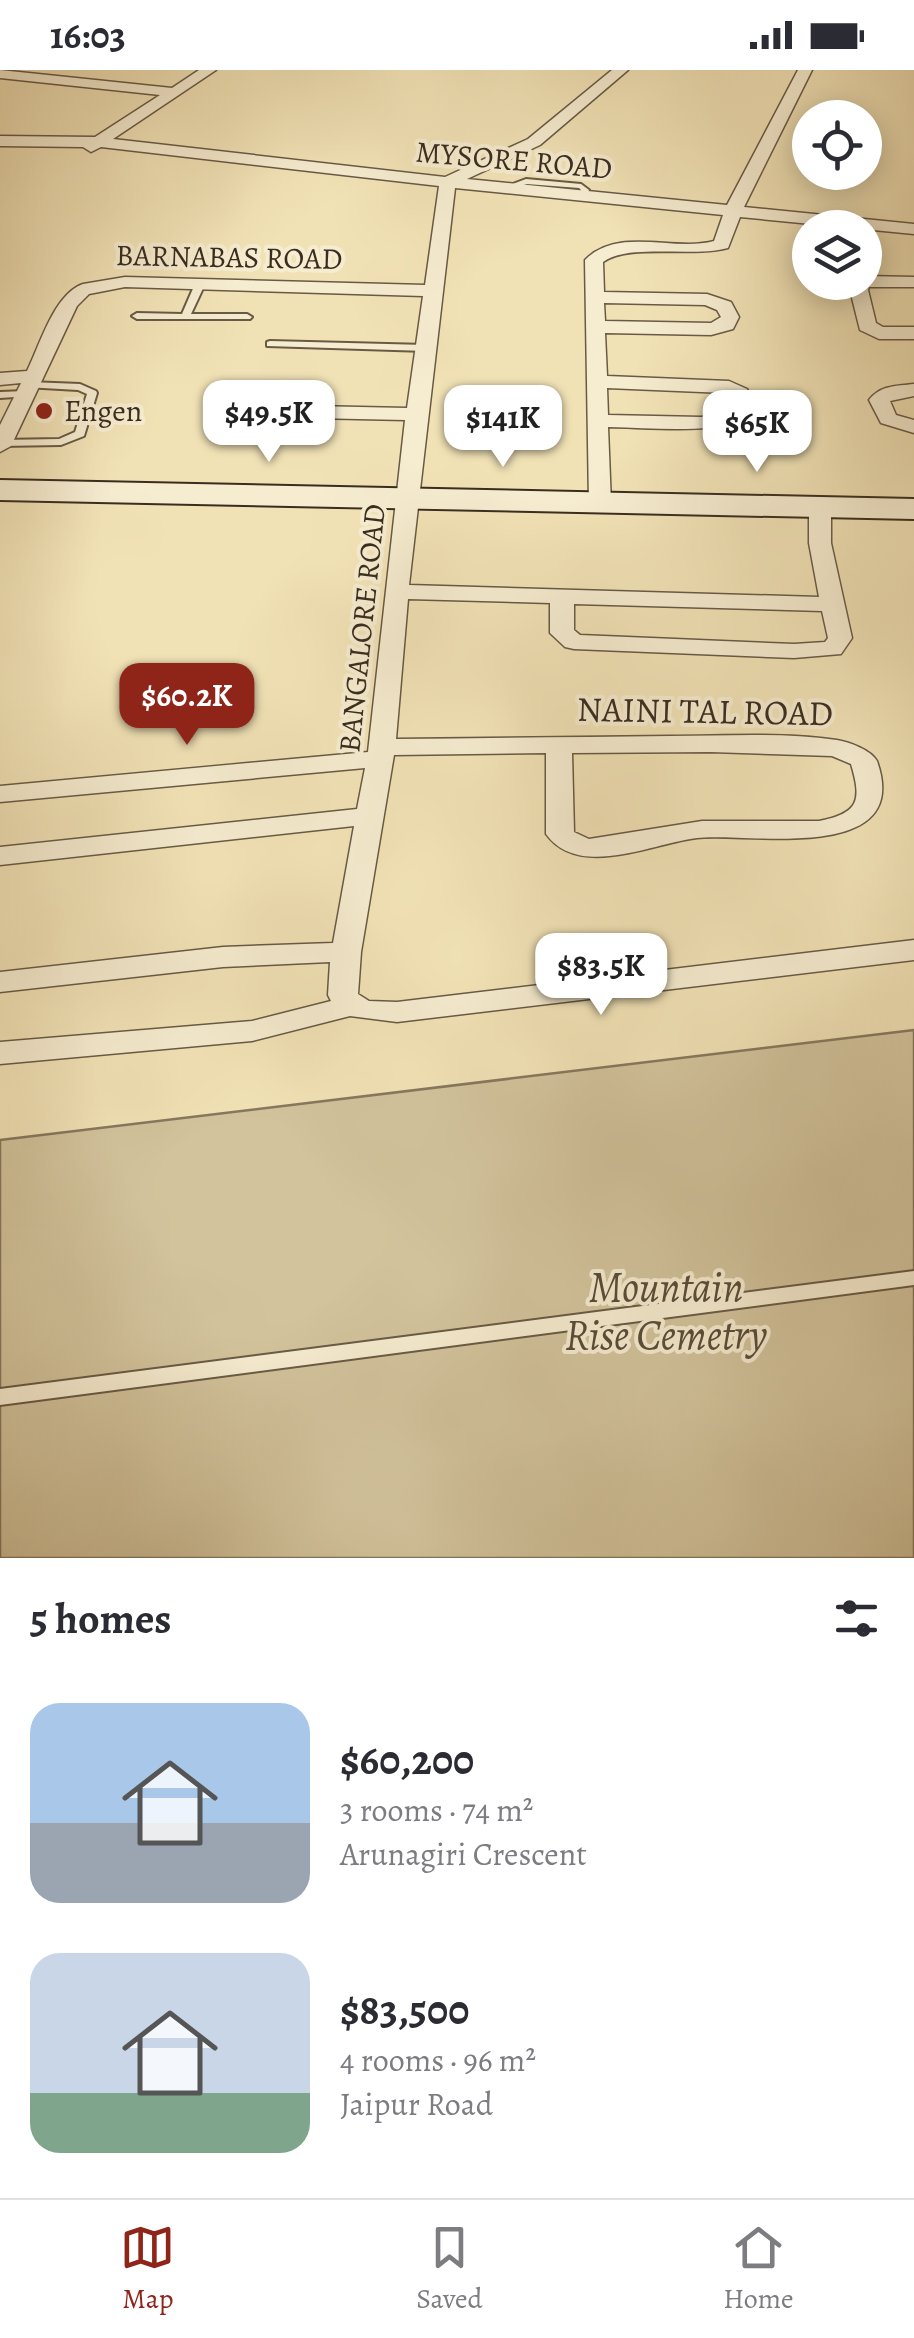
<!DOCTYPE html>
<html lang="en">
<head>
<meta charset="utf-8">
<style>
	body { margin:0; font-family:Alegreya,serif; background:#f2f2f3; color:#2b2b33; height:100vh; display:flex; flex-direction:column; font-size:38px; white-space:nowrap }
	* { box-sizing:border-box; margin:0 }
	p { font-size:32px; color:#7c7c81 }
	.icon { flex:none; width:55px; height:55px; fill:none; stroke:currentColor; stroke-width:2; stroke-linecap:round; stroke-linejoin:round }
	.map { position:relative; height:1488px; overflow:hidden }
	.drawer { display:flex; flex-direction:column; background:#fff; flex:1 }
	.drawer>* { flex:none }
	.fabs { position:absolute; left:792px; top:30px; display:grid; gap:20px }
	.fabs a { display:grid; place-items:center; width:90px; height:90px; border-radius:50%; background:#fff; box-shadow:0 5px 25px #0003; font-size:50px }
	.price { position:absolute; translate:-50% -85px; padding:0 22px; border-radius:20px; background:#fff; color:#222; font-size:32px; line-height:65px; filter:drop-shadow(0 2px 5px #0008) }
	.price::after { content:''; position:absolute; left:50%; top:60px; width:30px; height:22px; margin-left:-15px; background:inherit; clip-path:polygon(0 0,100% 0,50% 100%) }
	.price.on { background:#8f2418; color:#fff }
	ul { padding:0; list-style:none }
	li { display:flex; align-items:center; gap:30px; height:250px; padding:0 30px }
	li span { display:grid; place-items:center; flex:none; width:280px; height:200px; border-radius:30px; color:#555 }
	li>.icon { margin-inline-start:auto }
	span .icon { width:120px; height:120px; fill:#fffc; stroke-width:1 }
	li b { font-size:42px }
	h2 { display:flex; justify-content:space-between; align-items:center; height:120px; padding:0 30px; font-size:42px }
	.status { display:flex; justify-content:space-between; align-items:center; height:70px; padding:0 50px; background:#fff; direction:ltr }
	.status svg { height:28px; fill:currentColor }
	.tab-bar { display:flex; justify-content:space-around; align-items:center; height:140px; border-top:2px solid #e1e1e2; background:#fff; font-size:28px; color:#7c7c81 }
	.tab-bar a { display:grid; justify-items:center; gap:5px }
	.tab-bar .on { color:#8f2418 }
	.map>svg:first-child { display:block }
</style>
</head>
<body>
<div class="status"><b>16:03</b><svg viewBox="0 0 49 12"><path d="M0 12V9h3v3zM5 12V6h3v6zM10 12V3h3v9zM15 12V0h3v12zM26 1h20v11H26zM47 4h2v5h-2z"/></svg></div>
<div class="map">
<svg width="914" height="1488" viewBox="0 0 914 1488">
	<rect width="100%" height="100%" fill="#f1e2b6"/>
	<filter id="stains"><feTurbulence type="fractalNoise" baseFrequency=".002" numOctaves="4"/><feColorMatrix values="0 0 0 0 .2 0 0 0 0 .09 0 0 0 0 .02 0 0 0 .5 -.17"/></filter>
	<radialGradient id="worn" r=".72"><stop offset=".6" stop-color="#630" stop-opacity="0"/><stop offset="1" stop-color="#630" stop-opacity=".3"/></radialGradient>
	<path fill="#d2c39c" stroke="#86785e" stroke-width="2.5" d="M914,960V1488H0V1070Z"/>
	<g fill="none" stroke-linecap="round" stroke-linejoin="round">
		<g stroke="#685a45" stroke-width="4">
			<path id="lane" d="M526,109L581,114L589,120L586,127H583L579,125L581,120L579,118L527,114L509,119L505,117Z
				M200,211L205,214L191,244H247L252,247L250,249H137L132,246L137,243L182,244L195,214Z
				M270,271L426,275L431,278L426,281L267,276V272Z
				M29,312L80,314L96,321L97,323L84,366L61,375L0,376L1,370L59,369L75,362L87,324L78,320L25,317L24,315Z
				M26,321L31,324L30,326L0,328V322Z
				M914,1201V1215L0,1335V1319Z"/>
		</g>
		<g stroke="#685a45" stroke-width="3">
			<path id="street" d="M0,0L172,18L199,0H216L113,69L445,107L528,69L612,0H628L540,75L467,109L727,135L798,0H812L744,137L914,154V164L740,147L728,178C691,188 629,173 603,192L604,222L707,224L731,232L739,247L733,259L711,265L605,263L607,306L729,311L747,319L755,335L745,352C701,363 654,358 608,357L611,434L608,439L600,441L589,434L585,190C618,156 673,182 714,171L723,145L455,118L409,515L819,527L809,473V437L820,430L831,437V473L852,568L841,584L794,588L574,579L565,577L550,563V533L408,529L396,669C488,668 578,667 670,666C724,666 783,662 837,670C849,672 871,680 877,691C914,796 746,762 697,768C653,773 579,810 546,764V683L394,685L361,882L358,924L369,931L397,932L914,870V890L397,952L350,946L252,971L0,994V972L252,951L331,931L328,925L330,892L223,897L0,922V902L223,877L333,873L354,756L0,795V777L357,739L365,698L0,732V716L368,682L405,350L265,347L255,341L265,335L407,338L423,226L125,217L89,224L77,236L11,376L0,382V355L21,313L0,315V303L27,301C40,275 54,224 83,214L125,207L425,215L439,116L101,77L91,82L83,77L0,76V66L95,67L160,25L0,8ZM604,233L705,235L717,240L721,247L711,253L605,251ZM607,318L725,323L735,335L731,343L701,347L608,345ZM574,534L822,541L828,568L825,572L794,574L580,565L574,560ZM711,682L832,686L851,694C862,731 859,743 819,751H702L589,769L574,762L572,683Z
				M865,206L914,207V217H869L868,220L876,253L883,257H914V269H879L860,260L850,220L853,212H865Z
				M914,314V326L890,331L896,345L914,350V363L881,353L869,330C881,315 896,316 914,314Z"/>
		</g>
		<g stroke="#3a2d1f" stroke-width="4">
			<path id="secondary" d="M0,410L914,429V449L0,430Z"/>
		</g>
		<use href="#lane" fill="#f6ecd0" fill-rule="evenodd"/>
		<use href="#street" fill="#f6ecd0" fill-rule="evenodd"/>
		<use href="#secondary" fill="#f6ecd0" fill-rule="evenodd"/>
	</g>
	<circle fill="#8f2418" stroke="#f6ecd0" stroke-width="4" cx="44" cy="341" r="10"/>
	<g text-anchor="middle" dominant-baseline="central" stroke-width="8" stroke-linejoin="round" paint-order="stroke">
		<g font-size="30" fill="#3a2d1f" stroke="#f6ecd0">
			<text transform="translate(514 90) rotate(5)">MYSORE ROAD</text>
			<text transform="translate(229 187) rotate(1)">BARNABAS ROAD</text>
			<text transform="translate(362 558) rotate(-84)">BANGALORE ROAD</text>
		</g>
		<g font-size="30" fill="#3a2d1f" stroke="#f6ecd0" text-anchor="start">
			<text x="64" y="341">Engen</text>
		</g>
		<g font-size="35" fill="#3a2d1f" stroke="#f6ecd0">
			<text transform="translate(705 641) rotate(1)">NAINI TAL ROAD</text>
		</g>
		<g font-size="42" font-style="italic" fill="#584b38" stroke="#f6ecd0">
			<text x="666" y="1216">Mountain<tspan x="666" dy="48">Rise Cemetry</tspan></text>
		</g>
	</g>
	<rect width="100%" height="100%" filter="url(#stains)"/>
	<rect width="100%" height="100%" fill="url(#worn)"/>
</svg>
<div class="fabs">
<a><svg class="icon" aria-label="locate" viewBox="0 0 24 24"><circle cx="12" cy="12" r="6"/><path d="M12 2v4M12 18v4M2 12h4M18 12h4"/></svg></a>
<a><svg class="icon" aria-label="layers" viewBox="0 0 24 24"><path d="M12 4l9 5-9 5-9-5zM3 14l9 5 9-5"/></svg></a>
</div>
<b class="price" style="left:269px;top:395px">$49.5K</b>
<b class="price" style="left:503px;top:400px">$141K</b>
<b class="price" style="left:757px;top:405px">$65K</b>
<b class="price on" style="left:187px;top:678px">$60.2K</b>
<b class="price" style="left:601px;top:948px">$83.5K</b>
</div>
<section class="drawer">
<h2>5 homes<svg class="icon" aria-label="filters" viewBox="0 0 24 24"><path d="M4 7h16M4 17h16"/><circle cx="9" cy="7" r="2"/><circle cx="15" cy="17" r="2"/></svg></h2>
<ul>
<li><span style="background:linear-gradient(#a9c7e8 60%,#9aa5b1 0)"><svg class="icon" aria-label="home" viewBox="0 0 24 24"><path d="M3 11l9-7 9 7M6 9v11h12V9"/></svg></span><div><b>$60,200</b><p>3 rooms · 74 m²</p><p>Arunagiri Crescent</p></div></li>
<li><span style="background:linear-gradient(#c9d6e8 70%,#7fa58c 0)"><svg class="icon" aria-label="home" viewBox="0 0 24 24"><path d="M3 11l9-7 9 7M6 9v11h12V9"/></svg></span><div><b>$83,500</b><p>4 rooms · 96 m²</p><p>Jaipur Road</p></div></li>
</ul>
</section>
<nav class="tab-bar">
<a class="on"><svg class="icon" aria-label="map" viewBox="0 0 24 24"><path d="M3 6l6-2 6 2 6-2v14l-6 2-6-2-6 2zM9 4v14M15 6v14"/></svg>Map</a>
<a><svg class="icon" aria-label="saved" viewBox="0 0 24 24"><path d="M7 4h10v16l-5-4-5 4z"/></svg>Saved</a>
<a><svg class="icon" aria-label="home" viewBox="0 0 24 24"><path d="M3 11l9-7 9 7M6 9v11h12V9"/></svg>Home</a>
</nav>
</body>
</html>
